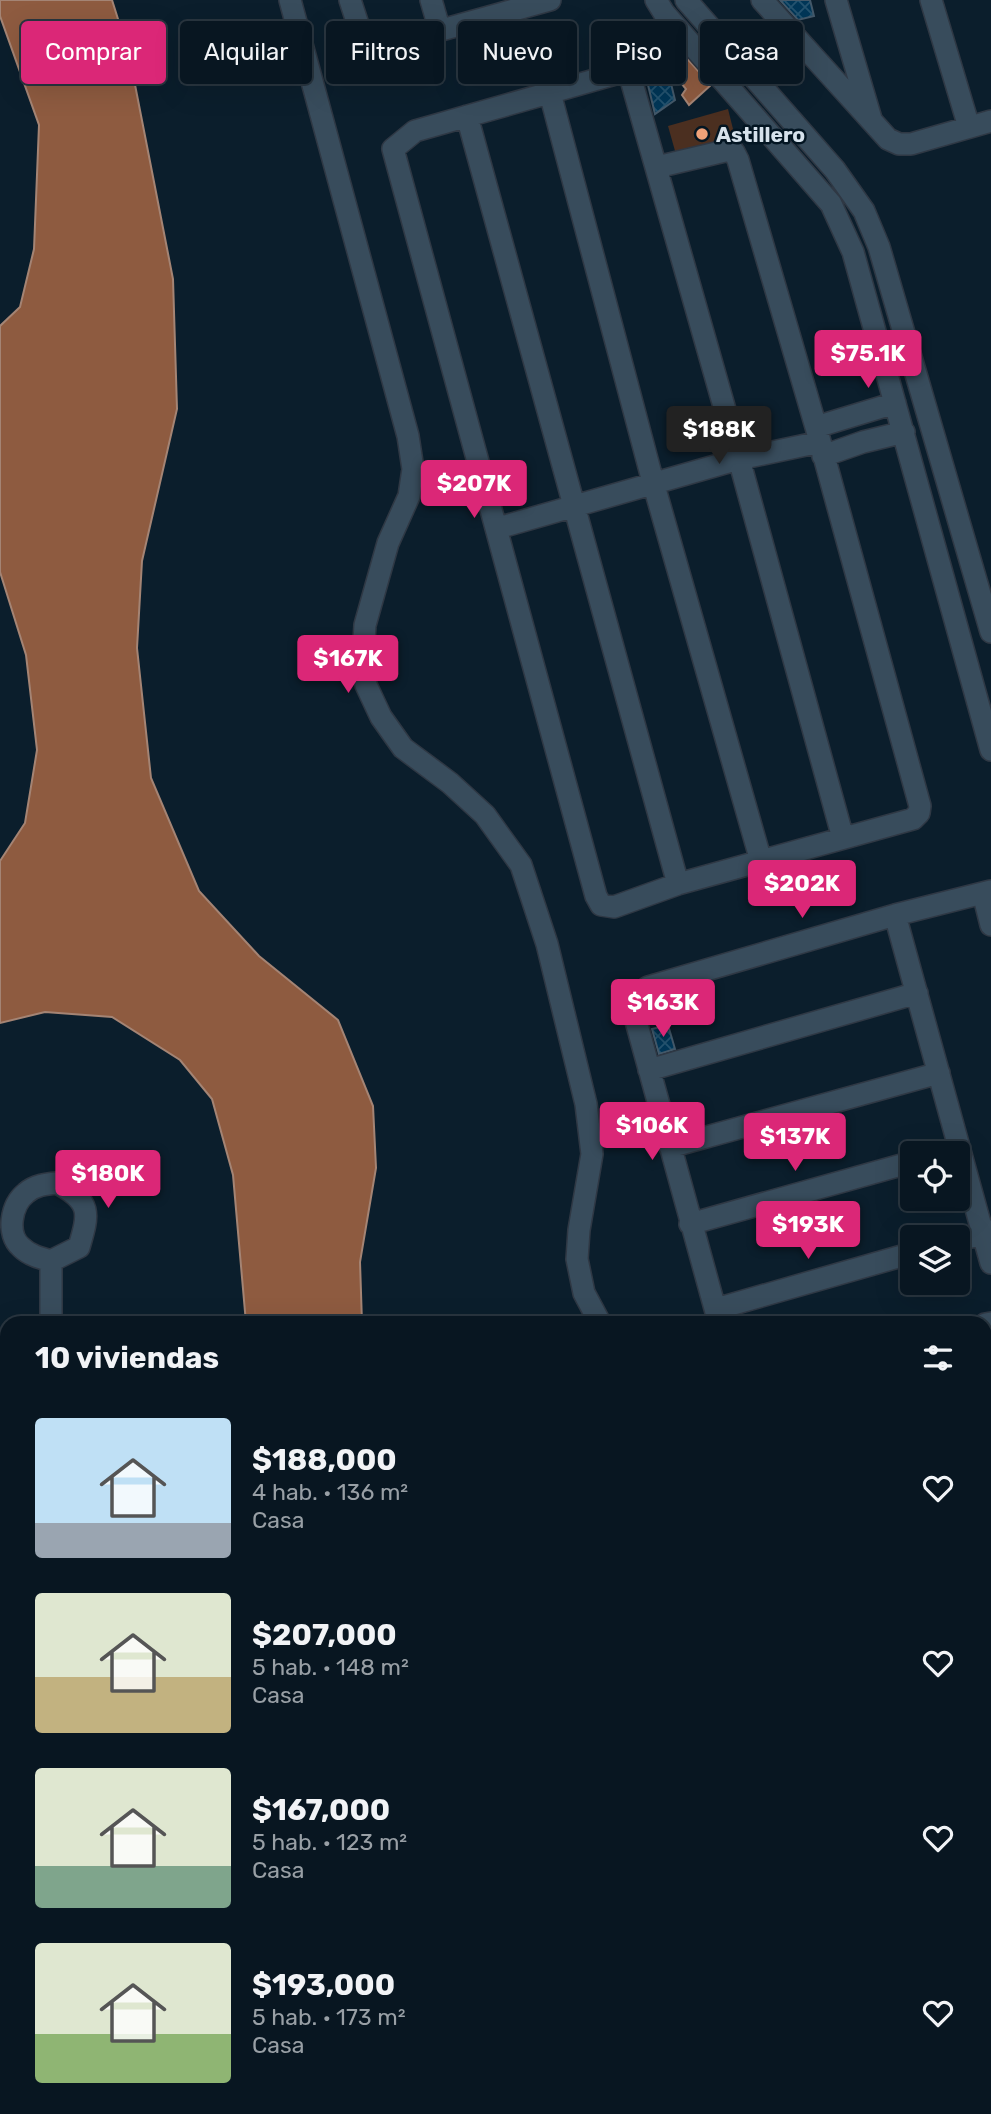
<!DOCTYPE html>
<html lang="es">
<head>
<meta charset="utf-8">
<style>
	body { margin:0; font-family:Rubik,sans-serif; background:#16232e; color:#f1f3f6; height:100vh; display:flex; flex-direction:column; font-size:26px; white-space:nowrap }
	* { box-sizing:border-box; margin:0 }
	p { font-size:23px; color:#989fa5 }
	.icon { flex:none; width:38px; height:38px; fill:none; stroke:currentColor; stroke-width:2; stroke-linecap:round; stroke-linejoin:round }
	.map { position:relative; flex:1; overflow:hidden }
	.sheet { position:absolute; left:0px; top:1316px; width:992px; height:798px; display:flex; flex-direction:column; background:#081621; border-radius:21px 21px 0 0; box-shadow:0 7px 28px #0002,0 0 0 2px #29353f }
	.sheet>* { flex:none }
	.hud { position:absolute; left:21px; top:21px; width:950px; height:63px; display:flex; gap:14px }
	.tools { position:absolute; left:900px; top:1141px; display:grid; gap:14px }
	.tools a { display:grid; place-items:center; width:70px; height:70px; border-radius:7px; background:#081621; box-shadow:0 7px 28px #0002,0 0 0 2px #29353f; font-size:35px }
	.price { position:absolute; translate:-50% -60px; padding:0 16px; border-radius:7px; background:#db2777; color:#fff; font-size:23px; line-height:46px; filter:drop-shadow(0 2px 4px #0008) }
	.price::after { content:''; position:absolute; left:50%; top:42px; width:21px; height:16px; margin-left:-10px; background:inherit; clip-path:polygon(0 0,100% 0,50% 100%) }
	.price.selected { background:#222; color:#fff }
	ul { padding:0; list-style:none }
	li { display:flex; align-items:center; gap:21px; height:175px; padding:0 35px }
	li span { display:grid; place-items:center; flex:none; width:196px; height:140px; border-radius:7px; color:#555 }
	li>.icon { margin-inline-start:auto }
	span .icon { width:84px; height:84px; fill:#fffc; stroke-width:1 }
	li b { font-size:30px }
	h2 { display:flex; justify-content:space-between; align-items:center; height:84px; padding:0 35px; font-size:30px }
	.tag { padding:0 24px; border-radius:7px; background:#081621; box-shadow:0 7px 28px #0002,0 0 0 2px #29353f; font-size:24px; line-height:63px }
	.tag.selected { background:#db2777; color:#fff }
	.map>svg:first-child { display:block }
</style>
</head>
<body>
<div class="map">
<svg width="991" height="2114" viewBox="0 0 991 2114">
	<defs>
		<pattern id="building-cross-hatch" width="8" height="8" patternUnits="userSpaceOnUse" patternTransform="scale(1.75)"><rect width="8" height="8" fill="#003657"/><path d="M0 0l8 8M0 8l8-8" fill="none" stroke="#24536f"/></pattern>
	</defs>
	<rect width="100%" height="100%" fill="#0b1e2c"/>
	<path fill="#4b2f20" d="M728,109L736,141L677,158L668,126Z
		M358,2107H888L891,2114H387Z"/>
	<path fill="#8e5b40" stroke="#a48474" stroke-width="2" d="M0,0H112L129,54L173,279L177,409L142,561L137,648L151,778L199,891L259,956L338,1020L373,1106L376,1168L360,1262L362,1323H246L233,1175L212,1099L180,1060L112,1017L45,1012L0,1023V861L25,823L37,750L26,655L0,572V326L20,307L34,249L39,125L0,16Z
		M682,53L711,85L689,105L682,95L686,89L669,68Z
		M0,2023L7,2025V2107H358L386,2114H0Z"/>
	<path fill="url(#building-cross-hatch)" stroke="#435869" stroke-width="2" d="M780,0H810L814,16L798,20Z
		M664,55L675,100L655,114L642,60Z
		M668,1025L675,1049L659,1054L652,1029Z"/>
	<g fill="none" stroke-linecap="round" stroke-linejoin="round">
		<g stroke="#2f3844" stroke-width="24">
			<path id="minor" d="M290,0L408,436L413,469L409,496L388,543L365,625L363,656L366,685L381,717L403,748L450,783L485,815L521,865L547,944L586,1104L592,1154L579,1230L577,1259L584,1293L600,1323
				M350,0L364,43L368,46L380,47L550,0
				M431,0L440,31
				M656,0L664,13L831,204L853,252L991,750
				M686,0L835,170L864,211L879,247L991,632
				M762,0L888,139L899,144H911L991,121
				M836,0L871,119
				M931,0L969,127
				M550,93L653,482L761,861
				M467,116L678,884
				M657,167L729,150L734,152L738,160L816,427L920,806L919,813L913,819L678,884L614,907L601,905L596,896L393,149L415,131L619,73L630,76L739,459L843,838
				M816,427L895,403
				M823,456L863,442L904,432
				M498,528L739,459L820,442
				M983,893L991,925
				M895,915L991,1263
				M649,1070L917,993
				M670,1147L939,1073
				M57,1183C92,1202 89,1213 79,1247L51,1261C40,1258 29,1255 21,1247C6,1234 11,1205 26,1193C35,1185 46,1184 57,1183Z
				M690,1224L912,1162
				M957,1241L991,1231
				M51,1261V1323
				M716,1309L912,1253
				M719,1323L634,1014L636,997L648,987L895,915L991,891
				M985,1324L991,1323
				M985,1398L991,1397
				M985,1490L991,1488
				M985,1576L991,1574
				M985,1657L991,1656
				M0,1671L7,1663
				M985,1742L991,1741
				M0,1747L7,1748
				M985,1824L991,1822
				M985,1907L991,1906
				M985,2000L991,1998
				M985,2089L991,2088"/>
		</g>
		<use href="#minor" stroke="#384c5c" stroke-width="21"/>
	</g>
	<circle fill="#f0a279" stroke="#031522" stroke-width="2.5" cx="702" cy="134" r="7"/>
	<g text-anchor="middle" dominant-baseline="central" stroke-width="5" stroke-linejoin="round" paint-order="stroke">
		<g font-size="21" font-weight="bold" fill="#d6e2ec" stroke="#031522" text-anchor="start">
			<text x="716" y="134">Astillero</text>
		</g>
	</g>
</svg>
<div class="tools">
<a><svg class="icon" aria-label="locate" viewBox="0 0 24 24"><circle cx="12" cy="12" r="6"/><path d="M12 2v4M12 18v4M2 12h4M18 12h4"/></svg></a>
<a><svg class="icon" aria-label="layers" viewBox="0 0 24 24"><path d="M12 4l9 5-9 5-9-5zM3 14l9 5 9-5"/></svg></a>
</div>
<b class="price" style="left:868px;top:390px">$75.1K</b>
<b class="price selected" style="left:719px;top:466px">$188K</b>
<b class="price" style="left:474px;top:520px">$207K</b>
<b class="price" style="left:348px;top:695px">$167K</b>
<b class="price" style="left:802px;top:920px">$202K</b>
<b class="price" style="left:663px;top:1039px">$163K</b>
<b class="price" style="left:652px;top:1162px">$106K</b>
<b class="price" style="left:795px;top:1173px">$137K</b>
<b class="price" style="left:108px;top:1210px">$180K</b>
<b class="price" style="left:808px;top:1261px">$193K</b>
<div class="hud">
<a class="tag selected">Comprar</a>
<a class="tag">Alquilar</a>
<a class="tag">Filtros</a>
<a class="tag">Nuevo</a>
<a class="tag">Piso</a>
<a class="tag">Casa</a>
</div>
<section class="sheet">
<h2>10 viviendas<svg class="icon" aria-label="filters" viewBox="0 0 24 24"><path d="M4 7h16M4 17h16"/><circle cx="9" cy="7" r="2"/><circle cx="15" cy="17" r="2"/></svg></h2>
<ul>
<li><span style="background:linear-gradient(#bfe0f5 75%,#9aa5b1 0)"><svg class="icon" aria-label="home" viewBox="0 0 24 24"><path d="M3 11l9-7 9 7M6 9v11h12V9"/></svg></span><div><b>$188,000</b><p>4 hab. · 136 m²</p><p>Casa</p></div><svg class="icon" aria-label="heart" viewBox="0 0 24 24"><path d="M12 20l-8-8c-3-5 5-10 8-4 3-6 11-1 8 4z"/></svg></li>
<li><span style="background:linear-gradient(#dfe7d0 60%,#c2b280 0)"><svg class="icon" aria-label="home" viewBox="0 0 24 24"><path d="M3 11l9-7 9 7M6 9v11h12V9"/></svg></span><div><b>$207,000</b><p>5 hab. · 148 m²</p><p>Casa</p></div><svg class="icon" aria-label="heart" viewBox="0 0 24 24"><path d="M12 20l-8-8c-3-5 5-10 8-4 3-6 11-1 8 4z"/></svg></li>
<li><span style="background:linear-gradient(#dfe7d0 70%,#7fa58c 0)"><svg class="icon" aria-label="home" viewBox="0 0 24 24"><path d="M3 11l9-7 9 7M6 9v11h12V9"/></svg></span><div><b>$167,000</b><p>5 hab. · 123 m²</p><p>Casa</p></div><svg class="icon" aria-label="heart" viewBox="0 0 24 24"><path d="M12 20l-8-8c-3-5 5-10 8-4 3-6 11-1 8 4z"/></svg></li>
<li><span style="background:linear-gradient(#dfe7d0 65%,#8fb573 0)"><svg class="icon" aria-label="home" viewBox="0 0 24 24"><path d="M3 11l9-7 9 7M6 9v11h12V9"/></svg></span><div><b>$193,000</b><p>5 hab. · 173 m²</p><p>Casa</p></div><svg class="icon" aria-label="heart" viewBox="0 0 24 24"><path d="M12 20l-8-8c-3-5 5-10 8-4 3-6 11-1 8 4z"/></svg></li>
</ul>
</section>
</div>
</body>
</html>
